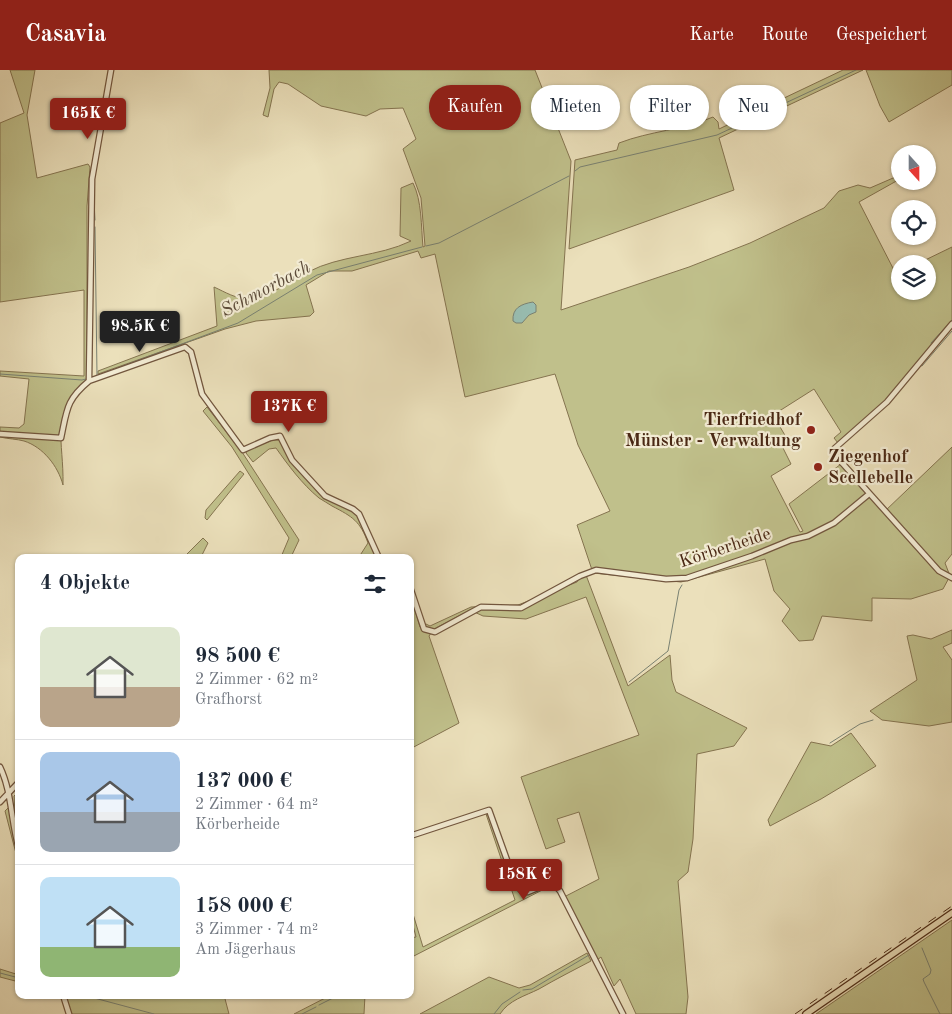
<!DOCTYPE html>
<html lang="de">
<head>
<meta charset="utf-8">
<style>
	body { margin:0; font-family:"Old Standard TT",serif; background:#f6f6f7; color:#1f2937; height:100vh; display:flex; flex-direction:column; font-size:19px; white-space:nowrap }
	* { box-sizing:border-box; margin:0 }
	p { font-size:16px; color:#747a83 }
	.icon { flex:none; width:28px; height:28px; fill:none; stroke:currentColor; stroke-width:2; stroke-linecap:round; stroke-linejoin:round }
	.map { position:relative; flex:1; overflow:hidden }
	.details { position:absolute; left:15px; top:484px; width:399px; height:445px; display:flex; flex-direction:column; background:#fff; border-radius:10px; box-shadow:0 1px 4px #0004 }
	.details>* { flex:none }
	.hud { position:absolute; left:429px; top:15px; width:448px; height:45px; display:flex; gap:10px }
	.needle { width:32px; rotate:159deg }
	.controls { position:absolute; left:891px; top:75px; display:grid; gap:10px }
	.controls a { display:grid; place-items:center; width:45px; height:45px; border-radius:50%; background:#fff; box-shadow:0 1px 4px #0004; font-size:25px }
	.price { position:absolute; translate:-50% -42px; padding:0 11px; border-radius:5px; background:#8f2418; color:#fff; font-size:16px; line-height:32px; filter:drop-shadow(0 1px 2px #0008) }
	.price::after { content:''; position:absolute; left:50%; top:30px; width:15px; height:11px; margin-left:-8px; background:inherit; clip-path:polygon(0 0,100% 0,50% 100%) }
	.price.active { background:#222; color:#fff }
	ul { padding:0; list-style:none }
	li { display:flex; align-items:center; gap:15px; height:125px; padding:0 25px }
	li+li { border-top:1px solid #e0e1e3 }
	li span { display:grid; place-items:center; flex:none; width:140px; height:100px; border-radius:10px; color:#555 }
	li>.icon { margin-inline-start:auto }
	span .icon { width:60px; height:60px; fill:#fffc; stroke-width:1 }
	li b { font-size:21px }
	h2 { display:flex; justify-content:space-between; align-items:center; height:60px; padding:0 25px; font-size:21px }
	.pill { padding:0 18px; border-radius:22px; background:#fff; box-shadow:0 1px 4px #0004; font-size:18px; line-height:45px }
	.pill.active { background:#8f2418; color:#fff }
	header { display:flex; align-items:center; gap:30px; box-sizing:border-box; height:70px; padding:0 25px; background:#8f2418; color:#fff }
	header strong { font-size:24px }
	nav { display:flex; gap:28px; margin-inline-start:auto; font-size:18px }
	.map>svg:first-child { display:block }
</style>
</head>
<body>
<header>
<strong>Casavia</strong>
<nav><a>Karte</a><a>Route</a><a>Gespeichert</a></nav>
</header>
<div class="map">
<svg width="952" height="944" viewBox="0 0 952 944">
	<rect width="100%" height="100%" fill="#ebe0bb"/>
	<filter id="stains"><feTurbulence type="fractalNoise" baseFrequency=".004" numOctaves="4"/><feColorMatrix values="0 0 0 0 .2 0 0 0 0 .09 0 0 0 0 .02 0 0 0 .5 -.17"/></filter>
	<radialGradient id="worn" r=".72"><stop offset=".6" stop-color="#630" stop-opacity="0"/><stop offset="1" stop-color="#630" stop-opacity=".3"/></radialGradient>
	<path fill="#c0c08b" stroke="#857450" d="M10,0H35L27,45L37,108L88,94L90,97L87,136V311C49,346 64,369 63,415C58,396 43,377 24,371C17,369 8,369 0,367V357L19,358L24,354L29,309L0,306V301L84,306V220L0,232V53L24,43Z
		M269,0H535L571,91L561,240L689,197L750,173L824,138L839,121L858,115L870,118L900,105V109L859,132L896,204L900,202V221H928V194H917L952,177V252L883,333L838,373L834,368L841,362L814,319L773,345L786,367L780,372L791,394L771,406L800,462L803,461L789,434L841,394L885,441L952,377V484L945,493L950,506L943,519L911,529L872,528V551L822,546L813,570L799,571L782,551L790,539L774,521L765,489L681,512L593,503L577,455L610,441L578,375L555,304L465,327L435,184L421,188L418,181L352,201H329L306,215L314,242L310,246L256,251L225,259L98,304V301L217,256L214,217C225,222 236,229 249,229C268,228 292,210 308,202C340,185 378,187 411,171L400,166L401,118L413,113C422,131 421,156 423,177L425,176L421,128L403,79L416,69L403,38L380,39L366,46L321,36L288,14L279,12L274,19L268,47L263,45L270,18Z
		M843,0H863L719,68L734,120L569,179L575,90L617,80L619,73C650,61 683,60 713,47L718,52L719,59Z
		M866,0H952V15L889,52L880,36Z
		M207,337L242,382L299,470L291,487H281L289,468L232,377L203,341Z
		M273,370H279L281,372L291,390L324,427L353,441L358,445L377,487H359L368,473C360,451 353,447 332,436C328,433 323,431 319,428C302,414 288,395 276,378L269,379L253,392L246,383L247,380Z
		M240,401L244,404L207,450L205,448L206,440Z
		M203,468L208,473L201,487H184Z
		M586,505L628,616L670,585L672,610L676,622L747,658L734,676L697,684L693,769L688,802L678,811L688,927L686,944H636L620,909L614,916L601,887L597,890L564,827L599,809L579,742L557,749L565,772L546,779L521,707L639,665L586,527L526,549L483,546L470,540L434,559L429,566L459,653L410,679V524L420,557L426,554L430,556L471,537L518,535L577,512L579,508Z
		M952,560V573L943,577L952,590V652L929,656L882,650L870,641L917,610L907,566L913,565L931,569Z
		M851,663L876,696L821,729L770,756L768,750L811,672L831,676Z
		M19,721V771L16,761L14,726Z
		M9,737L13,764L19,784V795L5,741Z
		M488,743L491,748L514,814C526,831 534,821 549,814L552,815L410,888V868L416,867L410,844V834L423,877L515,830L486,744Z
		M952,850V944H816Z
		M587,883L591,891C574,900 556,909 539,919C525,926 509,930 500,944H420L489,907L519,918L530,915Z
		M0,899L19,905V912L0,907Z
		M65,925H224L229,944H71Z
		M331,925H365L364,944H294Z"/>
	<path fill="#98bdb1" stroke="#798172" d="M533,232L536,235V242L529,245L522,253H516L513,251C512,238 521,234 533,232Z"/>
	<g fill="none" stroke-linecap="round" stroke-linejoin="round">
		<path stroke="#798172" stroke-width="1" d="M575,101L580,97L717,65L856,0
			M94,130L95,150
			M95,157L97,305
			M426,176L439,173L569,106
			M931,273L952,250
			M922,296L952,261
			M0,304L82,310L86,309
			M96,306L238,253L317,205L422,177
			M629,612L668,581L679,520L682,515
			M830,673L860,654L873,650
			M922,878L931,900L930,904L923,909L924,912L940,944
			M0,903L19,908
			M523,920L532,919L589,885
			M83,925L154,944
			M319,935L339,925
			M302,944L316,937
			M494,944L502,934L520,922"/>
		<g stroke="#72563e" stroke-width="7">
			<path id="minor" d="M952,254L887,332L835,378L833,381L835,385L939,501L952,508
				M89,311L92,109L111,0
				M0,364L61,368C67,340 66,330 89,311L185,277L191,282L202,324L243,380L270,368L280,366L292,390L325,426L353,439L359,444L379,488
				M410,517L424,559L435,562L481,537L521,538L580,506L596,500L666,509L687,508L752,486L791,470L808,466L834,453L869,424
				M0,697C12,722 11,752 19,779
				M0,732L19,712
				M410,766L489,740L516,815L523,822H528L552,812L560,821L623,944
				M63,925L69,944"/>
		</g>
		<g stroke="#4a2814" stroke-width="8">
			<path id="major" d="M806,944L952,843"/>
		</g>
		<use href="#minor" stroke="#f2ebd3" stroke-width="4.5"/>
		<use href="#major" stroke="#ebe0bb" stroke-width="5.5"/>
		<path stroke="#4a2814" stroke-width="1" stroke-dasharray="9 9" stroke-linecap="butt" d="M795,944L952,836"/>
	</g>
	<g fill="#8f2418" stroke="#f2ebd3" stroke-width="2">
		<circle cx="811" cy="360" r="5"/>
		<circle cx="818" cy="397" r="5"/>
	</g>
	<g text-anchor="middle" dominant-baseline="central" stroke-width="4.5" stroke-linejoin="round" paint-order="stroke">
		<g font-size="18" font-weight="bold" fill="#4a2814" stroke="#f2ebd3" text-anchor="end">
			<text x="801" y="350">Tierfriedhof<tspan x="801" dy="21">Münster - Verwaltung</tspan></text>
			<text x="828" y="387" text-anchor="start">Ziegenhof<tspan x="828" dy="21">Scellebelle</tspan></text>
		</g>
		<g font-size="18" fill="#4a2814" stroke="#f2ebd3">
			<text transform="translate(725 478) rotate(-18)">Körberheide</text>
		</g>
		<g font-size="19" font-style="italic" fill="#5e4d3b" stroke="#f2ebd3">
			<text transform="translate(266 220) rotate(-28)">Schmorbach</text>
		</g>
	</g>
	<rect width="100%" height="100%" filter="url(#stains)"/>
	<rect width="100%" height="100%" fill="url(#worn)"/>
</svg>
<div class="controls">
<a><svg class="needle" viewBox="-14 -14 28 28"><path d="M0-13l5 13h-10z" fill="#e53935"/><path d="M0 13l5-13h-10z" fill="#747a83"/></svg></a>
<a><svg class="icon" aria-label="locate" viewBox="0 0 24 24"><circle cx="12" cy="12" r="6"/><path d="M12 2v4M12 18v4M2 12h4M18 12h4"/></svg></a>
<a><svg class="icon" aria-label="layers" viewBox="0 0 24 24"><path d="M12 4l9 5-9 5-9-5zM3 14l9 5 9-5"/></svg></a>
</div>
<b class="price" style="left:88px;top:70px">165K €</b>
<b class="price active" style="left:140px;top:283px">98.5K €</b>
<b class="price" style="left:289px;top:363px">137K €</b>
<b class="price" style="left:524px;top:831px">158K €</b>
<div class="hud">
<a class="pill active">Kaufen</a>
<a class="pill">Mieten</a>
<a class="pill">Filter</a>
<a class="pill">Neu</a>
</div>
<section class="details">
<h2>4 Objekte<svg class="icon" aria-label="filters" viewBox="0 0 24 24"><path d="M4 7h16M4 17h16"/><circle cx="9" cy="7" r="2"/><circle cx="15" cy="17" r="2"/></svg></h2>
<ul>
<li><span style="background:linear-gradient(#dfe7d0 60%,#b9a48a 0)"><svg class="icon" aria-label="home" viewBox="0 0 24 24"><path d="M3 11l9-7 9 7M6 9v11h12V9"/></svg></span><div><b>98 500 €</b><p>2 Zimmer · 62 m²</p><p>Grafhorst</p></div></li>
<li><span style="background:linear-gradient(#a9c7e8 60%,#9aa5b1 0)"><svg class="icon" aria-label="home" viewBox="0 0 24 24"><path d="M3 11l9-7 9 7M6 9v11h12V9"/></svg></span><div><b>137 000 €</b><p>2 Zimmer · 64 m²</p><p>Körberheide</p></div></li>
<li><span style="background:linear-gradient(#bfe0f5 70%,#8fb573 0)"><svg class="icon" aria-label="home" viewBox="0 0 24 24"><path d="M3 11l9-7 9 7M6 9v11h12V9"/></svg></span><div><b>158 000 €</b><p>3 Zimmer · 74 m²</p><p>Am Jägerhaus</p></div></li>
</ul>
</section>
</div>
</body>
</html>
